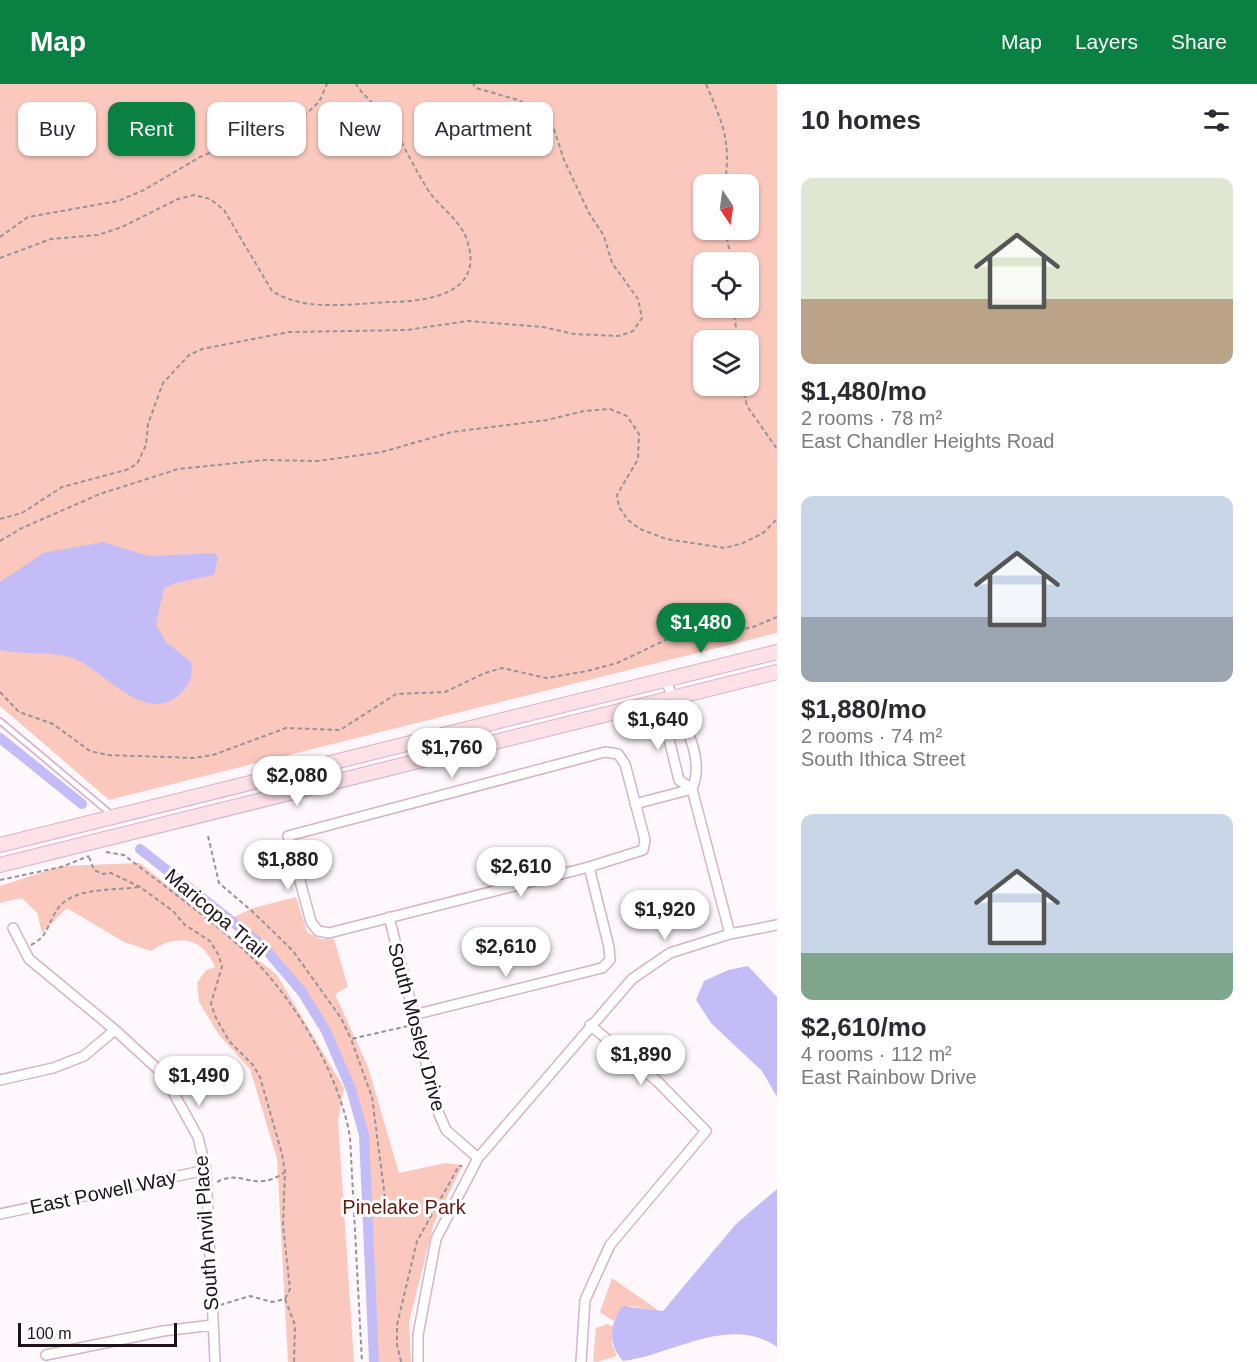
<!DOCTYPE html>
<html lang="en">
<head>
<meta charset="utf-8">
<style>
	body { margin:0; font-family:Arial,sans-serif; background:#f7f7f7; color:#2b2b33; height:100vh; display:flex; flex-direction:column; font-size:22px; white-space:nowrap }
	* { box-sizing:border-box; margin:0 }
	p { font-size:20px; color:#7c7c81 }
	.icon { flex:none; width:33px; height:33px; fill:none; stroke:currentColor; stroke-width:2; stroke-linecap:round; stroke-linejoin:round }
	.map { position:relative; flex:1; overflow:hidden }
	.panel { display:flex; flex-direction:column; background:#fff; width:480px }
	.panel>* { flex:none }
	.hud { position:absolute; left:18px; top:18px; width:570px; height:54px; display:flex; gap:12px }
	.needle { width:39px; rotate:167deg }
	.fabs { position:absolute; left:693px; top:90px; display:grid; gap:12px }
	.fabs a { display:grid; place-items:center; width:66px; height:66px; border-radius:12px; background:#fff; box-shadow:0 2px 4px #0004; font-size:30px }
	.scale { position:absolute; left:18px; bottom:15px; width:159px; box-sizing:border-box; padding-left:6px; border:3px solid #1e121a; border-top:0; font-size:16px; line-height:21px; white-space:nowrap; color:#1e121a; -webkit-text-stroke:4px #fff; paint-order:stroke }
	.price { position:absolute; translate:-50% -51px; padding:0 14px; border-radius:21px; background:#fff; color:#222; font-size:20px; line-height:39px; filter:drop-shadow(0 2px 3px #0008) }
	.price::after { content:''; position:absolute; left:50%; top:36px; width:18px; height:14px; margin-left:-9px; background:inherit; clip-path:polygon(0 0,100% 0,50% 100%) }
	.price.selected { background:#0b8043; color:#fff }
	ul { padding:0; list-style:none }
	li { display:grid; align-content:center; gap:12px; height:318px; padding:0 24px }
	li span { display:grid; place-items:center; height:186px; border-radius:12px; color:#555 }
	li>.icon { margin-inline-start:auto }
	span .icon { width:108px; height:108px; fill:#fffc; stroke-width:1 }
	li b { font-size:26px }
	h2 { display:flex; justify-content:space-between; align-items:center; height:72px; padding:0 24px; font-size:26px }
	.pill { padding:0 21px; border-radius:12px; background:#fff; box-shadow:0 2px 4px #0004; font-size:21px; line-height:54px }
	.pill.selected { background:#0b8043; color:#fff }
	header { display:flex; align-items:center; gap:36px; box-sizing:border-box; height:84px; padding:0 30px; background:#0b8043; color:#fff }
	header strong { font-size:28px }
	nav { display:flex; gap:33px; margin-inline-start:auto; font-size:21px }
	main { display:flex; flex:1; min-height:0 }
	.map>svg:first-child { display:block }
</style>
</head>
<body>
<header>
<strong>Map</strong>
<nav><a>Map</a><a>Layers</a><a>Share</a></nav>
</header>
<main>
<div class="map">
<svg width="777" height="1278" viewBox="0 0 777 1278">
	<rect width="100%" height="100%" fill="#fef7fb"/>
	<path fill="#fbc8be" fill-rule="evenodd" d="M0,0H777V549L109,716L0,622ZM704,100H748V146H704ZM704,178H748V224H704ZM704,256H748V302H704Z
		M140,779L277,891L344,1004L338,1036L354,1278H288L277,1075L250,985L219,951L199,918L197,899L206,886L215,883C202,852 177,850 151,867L124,858L67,824L42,849L37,829L22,814L0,819V802L62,782Z
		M296,813L307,848L320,855H334L348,903L335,910L368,983L399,1089L445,1079L463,1081L434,1139L409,1238L411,1278H377C374,1231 372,1184 371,1137C370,1109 371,1078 367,1050C352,966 299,887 234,833L253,824Z
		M612,1194L659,1227L630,1222L613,1237L600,1228Z
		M607,1240L613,1242L612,1260L617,1272L597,1278L593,1277L596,1244Z"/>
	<path fill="#c4bcf7" d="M103,458L149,472L215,469L218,473L214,491L176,499L164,504L156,540L166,558L191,578C193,590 191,599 182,608C146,645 104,585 73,574C51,567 24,571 0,566V498L43,469Z
		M748,882L777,913V1013L762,987L711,939L696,916L704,897L728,886Z
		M777,1105V1263C729,1230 673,1271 623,1277C607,1260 610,1240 622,1222L663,1227L736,1140Z"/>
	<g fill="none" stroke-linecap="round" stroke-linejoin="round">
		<path stroke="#c4bcf7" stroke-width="10" d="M0,654L82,720
			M140,765L262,861L302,908L326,947L351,1005L364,1051L374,1278"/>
		<g stroke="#d6b3c8" stroke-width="8">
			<path id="lane" d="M0,637L112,731"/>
		</g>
		<g stroke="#d6b3c8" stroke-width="12">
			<path id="street" d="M666,595C675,629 708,669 692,705L730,850
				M671,614L664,635L679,696L692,705
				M605,668L618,670L625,680L645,756L643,766L589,783L329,849L318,847L311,838L288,752Z
				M635,720L692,705
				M389,833L439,1030L446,1046L478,1074
				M13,844L29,875L115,946L163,990L198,1053L206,1086L215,1278
				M413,931L602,884L610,876L609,863L589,783
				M0,996L53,984L84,972L115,946
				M0,1130L206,1086
				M46,1271L163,1247L213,1241
				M418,1278V1251L436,1155L478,1074L632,895L670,869L730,850L777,841
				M581,1278L585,1216L610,1161L706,1047L658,998L590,941"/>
		</g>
		<g stroke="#d6b3c8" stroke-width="16">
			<path id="secondary" d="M0,761L777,568
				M0,781L777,588"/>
		</g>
		<path stroke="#9b9298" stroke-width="2" stroke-dasharray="4.5 3" stroke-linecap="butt" d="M706,0C723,40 731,57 725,100
			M725,146L732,178
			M0,153L28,133L118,117L144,106L200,73L307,29L319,18L327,0
			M0,174L51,155L98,151L122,143L178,115L194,111L210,115L224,126L272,207C307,229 353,219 392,218C430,217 485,209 467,156C460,136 442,125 430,109C414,85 403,57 386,34C377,22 364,13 356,0
			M733,224L738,256
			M742,302L747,322L777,365
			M0,435L22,429L62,403L126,386L137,380L146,361L148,340L163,299L189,271L202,265L289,248L407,246L468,237L543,243L574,250L619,252L633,247L642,234L638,215L612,179L604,152L589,129L564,76L553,42L540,28L518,16L476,4L473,0
			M0,457L22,444L100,410L178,385L265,376L318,377L382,368L452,348L547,336L584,327L610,325L627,332L639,350L638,375L617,411L619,423L628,436L640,445L666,455L725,464L743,459L763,449L777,435
			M0,608L19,628L53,640L90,667L108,671L193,674L213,671L286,644L340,646L396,610L445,608L485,589L502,584L546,594L587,587L617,579L674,552L726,549L753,543L777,533
			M208,752L219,799L253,828L293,867L341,934L351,955
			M106,768L124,771C164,802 208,833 246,868C293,912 339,989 350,1053L362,1278
			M89,773L94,786L103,790L111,789L140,803L173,827L185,841L210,857L219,872L222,883L211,919L215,932L229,957L253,981L260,993L282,1070L285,1088
			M0,796L61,783L89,772
			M31,861C47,853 47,843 55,829C69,802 112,807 139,803
			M217,1098C242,1084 254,1110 285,1088L283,1141L290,1205L285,1215
			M387,1129L372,1013L351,955L408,942
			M220,1221L250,1212L272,1218L285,1215L295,1241L294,1278
			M401,1278L397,1261V1241L417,1157L459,1082H462"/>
		<use href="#lane" stroke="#fff" stroke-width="4.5"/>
		<use href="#street" stroke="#fff" stroke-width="9"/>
		<use href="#secondary" stroke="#fde1e7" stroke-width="14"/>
	</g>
	<g text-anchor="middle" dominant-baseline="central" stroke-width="6" stroke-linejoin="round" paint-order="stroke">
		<g font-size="20" fill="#1e121a" stroke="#fff">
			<text transform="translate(216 829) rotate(40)">Maricopa Trail</text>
			<text transform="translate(417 943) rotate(75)">South Mosley Drive</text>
			<text transform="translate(103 1108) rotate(-12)">East Powell Way</text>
			<text transform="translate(206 1149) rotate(-94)">South Anvil Place</text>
		</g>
		<g font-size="20" fill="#65180c" stroke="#fff">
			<text x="404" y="1123">Pinelake Park</text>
		</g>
	</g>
</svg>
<div class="fabs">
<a><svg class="needle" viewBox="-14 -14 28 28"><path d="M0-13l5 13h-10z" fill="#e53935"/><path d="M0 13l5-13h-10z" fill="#7c7c81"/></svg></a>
<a><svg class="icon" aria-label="locate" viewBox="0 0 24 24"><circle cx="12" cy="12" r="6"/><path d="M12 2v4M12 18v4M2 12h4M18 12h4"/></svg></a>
<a><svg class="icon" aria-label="layers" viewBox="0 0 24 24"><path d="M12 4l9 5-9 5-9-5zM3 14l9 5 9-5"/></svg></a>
</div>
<div class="scale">100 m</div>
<b class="price selected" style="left:701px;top:570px">$1,480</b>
<b class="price" style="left:658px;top:667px">$1,640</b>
<b class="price" style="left:452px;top:695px">$1,760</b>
<b class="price" style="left:297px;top:723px">$2,080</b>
<b class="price" style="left:288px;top:807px">$1,880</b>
<b class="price" style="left:521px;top:814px">$2,610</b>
<b class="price" style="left:665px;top:857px">$1,920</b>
<b class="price" style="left:506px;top:894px">$2,610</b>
<b class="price" style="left:641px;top:1002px">$1,890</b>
<b class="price" style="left:199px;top:1023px">$1,490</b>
<div class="hud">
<a class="pill">Buy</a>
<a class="pill selected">Rent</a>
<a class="pill">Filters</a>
<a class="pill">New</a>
<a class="pill">Apartment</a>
</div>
</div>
<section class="panel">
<h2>10 homes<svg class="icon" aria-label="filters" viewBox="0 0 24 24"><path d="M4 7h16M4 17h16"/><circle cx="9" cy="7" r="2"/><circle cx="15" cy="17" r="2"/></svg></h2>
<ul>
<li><span style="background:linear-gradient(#dfe7d0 65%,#b9a48a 0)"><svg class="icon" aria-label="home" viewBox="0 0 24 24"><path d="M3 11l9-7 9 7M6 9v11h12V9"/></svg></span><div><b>$1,480/mo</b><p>2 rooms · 78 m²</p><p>East Chandler Heights Road</p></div></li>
<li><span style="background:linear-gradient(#c9d6e8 65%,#9aa5b1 0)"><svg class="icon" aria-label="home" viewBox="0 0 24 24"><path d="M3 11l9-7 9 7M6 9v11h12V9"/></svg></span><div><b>$1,880/mo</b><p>2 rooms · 74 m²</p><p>South Ithica Street</p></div></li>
<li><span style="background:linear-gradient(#c9d6e8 75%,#7fa58c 0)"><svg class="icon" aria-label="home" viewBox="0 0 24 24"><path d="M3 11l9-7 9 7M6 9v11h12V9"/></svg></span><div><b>$2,610/mo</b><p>4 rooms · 112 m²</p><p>East Rainbow Drive</p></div></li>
</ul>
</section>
</main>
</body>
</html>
